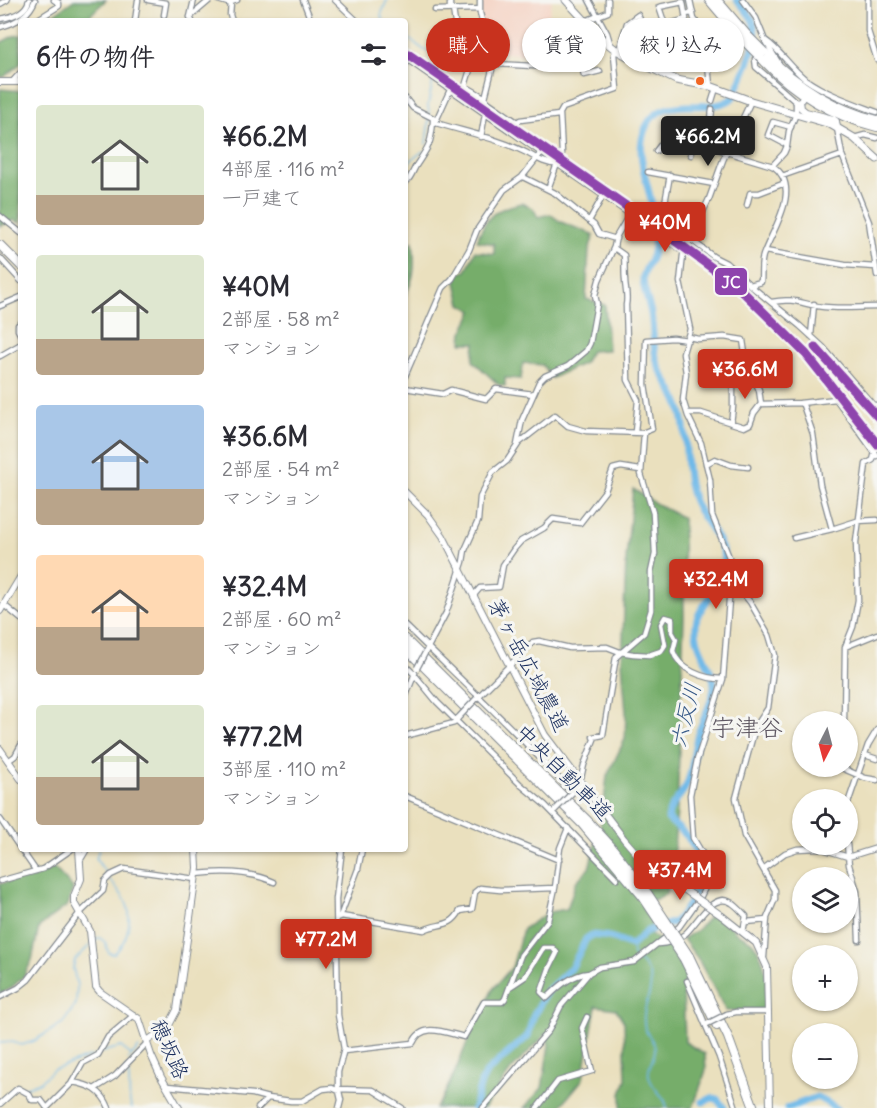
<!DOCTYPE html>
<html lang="ja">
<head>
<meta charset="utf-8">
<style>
	body { margin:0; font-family:Delius,"Klee One",sans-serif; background:#f2f2f3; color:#2b2b33; height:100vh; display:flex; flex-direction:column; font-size:22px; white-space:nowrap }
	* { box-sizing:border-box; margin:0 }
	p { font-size:20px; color:#7c7c81 }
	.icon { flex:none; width:33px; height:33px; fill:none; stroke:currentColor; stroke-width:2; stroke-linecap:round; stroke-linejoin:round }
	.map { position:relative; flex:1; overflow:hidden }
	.side { position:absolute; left:18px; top:18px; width:390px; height:834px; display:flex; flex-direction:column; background:#fff; border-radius:6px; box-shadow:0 2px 4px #0004 }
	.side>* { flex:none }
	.banner { position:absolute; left:426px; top:18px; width:360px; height:54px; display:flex; gap:12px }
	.needle { width:39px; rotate:186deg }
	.fabs { position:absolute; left:792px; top:711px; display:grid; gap:12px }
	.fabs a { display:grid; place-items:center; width:66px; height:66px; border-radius:50%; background:#fff; box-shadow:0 2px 4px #0004; font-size:30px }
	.price { position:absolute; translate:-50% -51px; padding:0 14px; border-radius:6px; background:#c8321e; color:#fff; font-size:20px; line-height:39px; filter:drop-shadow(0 2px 3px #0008) }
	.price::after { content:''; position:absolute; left:50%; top:36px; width:18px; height:14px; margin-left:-9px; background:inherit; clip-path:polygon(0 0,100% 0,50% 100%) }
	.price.active { background:#222; color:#fff }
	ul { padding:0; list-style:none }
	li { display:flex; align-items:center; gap:18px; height:150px; padding:0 18px }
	li span { display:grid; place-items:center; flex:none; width:168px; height:120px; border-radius:6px; color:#555 }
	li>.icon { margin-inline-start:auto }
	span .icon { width:72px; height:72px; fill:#fffc; stroke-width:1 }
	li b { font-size:26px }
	h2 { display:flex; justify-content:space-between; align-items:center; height:72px; padding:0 18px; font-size:26px }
	.chip { padding:0 21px; border-radius:27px; background:#fff; box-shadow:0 2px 4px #0004; font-size:21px; line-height:54px }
	.chip.active { background:#c8321e; color:#fff }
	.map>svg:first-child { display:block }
</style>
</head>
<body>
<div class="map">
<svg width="877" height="1108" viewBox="0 0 877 1108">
	<rect width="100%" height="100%" fill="#f6f6f2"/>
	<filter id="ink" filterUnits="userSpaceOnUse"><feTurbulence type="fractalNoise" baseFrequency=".0167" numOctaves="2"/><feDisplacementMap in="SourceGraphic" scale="12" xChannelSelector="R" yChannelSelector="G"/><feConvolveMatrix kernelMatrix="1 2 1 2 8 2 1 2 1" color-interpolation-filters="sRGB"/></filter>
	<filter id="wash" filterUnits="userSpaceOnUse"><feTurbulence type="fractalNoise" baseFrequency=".008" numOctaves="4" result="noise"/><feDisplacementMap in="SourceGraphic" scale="24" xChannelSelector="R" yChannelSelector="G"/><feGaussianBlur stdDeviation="1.35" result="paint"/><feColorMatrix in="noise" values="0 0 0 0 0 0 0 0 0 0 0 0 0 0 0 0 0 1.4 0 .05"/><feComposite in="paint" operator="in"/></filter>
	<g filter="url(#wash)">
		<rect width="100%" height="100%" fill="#eae0be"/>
		<path fill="#f5d2c2" d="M482,0H552L541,55L499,53V50L486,48L481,13Z"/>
		<path fill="#76ad6b" stroke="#486e64" stroke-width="1.5" d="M74,0H106L84,21H44Z
			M21,35V63L4,77H0V43L13,36Z
			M0,89L21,91V223L14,220L0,226Z
			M522,203L533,208L538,217L550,214L561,222L594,235L589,250L586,299L605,305L608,350L591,351L584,363L552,378L542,365L523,363L521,379L505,378V386L499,385L473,361L475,343H462L463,331L473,311L461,304L456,282L459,273L466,271L475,251L494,254V244L477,241C485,215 497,208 522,203Z
			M413,242C415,261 416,278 405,295V244Z
			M633,489L653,502L683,518L684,618L677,811L673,859L666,894L643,905L645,913L653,922L647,931L669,948L686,974L683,986L685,1042L705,1054L706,1070L693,1108H621V1094L626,1079L624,1022L616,1009L596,1006L583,1079L559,1108H524L542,1088L549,1045L546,1034L511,1070L484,1108H435L442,1099L455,1072L471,1033L493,989L512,967L523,929L549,912L567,909L576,882L589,868L602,819L607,776L625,739L626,713L622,662L626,559Z
			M54,868L73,888L68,905L39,927L32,960L24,976L10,989L0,994V884Z
			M711,915C722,918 729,925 737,933C742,937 749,938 753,943C768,961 768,988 763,1010L726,1011L698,959L683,939L697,930Z"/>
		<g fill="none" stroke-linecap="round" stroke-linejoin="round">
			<path stroke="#70b9e8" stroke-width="1.5" d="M383,21L381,15L387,0
				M0,23L21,15
				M405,36L424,50L442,55C445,62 439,70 435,76
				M429,114L428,105L433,81
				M426,144L429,119
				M405,165L423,151
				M99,849L96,859L108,876
				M93,942L97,938H100L105,942L109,953L114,954C128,941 134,917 125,900C121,893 115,886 110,880
				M632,945L633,955C669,983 638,999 645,1028C647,1036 655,1041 655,1049C655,1059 647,1066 649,1076C651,1089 666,1095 667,1108
				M0,1043L11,1042L22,1045L34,1041L63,1023L76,1004L77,985L73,968L75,960L90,945
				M102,1052L121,1047L131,1055
				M128,1060L139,1048
				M126,1068C133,1081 126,1099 132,1108
				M22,1089L40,1082L53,1070L92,1056"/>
			<path stroke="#70b9e8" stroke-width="7" d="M703,1102L712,1098L717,1099L724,1108
				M474,1108L481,1083L486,1073L528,1036L533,1017L547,991L572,967L586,939L592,935C598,936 606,936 613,938C620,940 623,945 632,945L647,931L674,922L682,915L691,901L706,868L687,836L668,819C669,803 682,797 687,784C694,767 693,748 699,731C704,717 712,703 714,688C716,668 690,646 697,619C703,598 726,588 725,564C722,532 698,520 691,492C683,466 689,438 681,411C677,395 666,382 659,367C652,351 654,331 651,314C649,302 643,290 643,278C644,269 651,262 653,253C656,240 654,225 653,212C650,186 635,159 644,132C658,87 716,119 734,96C742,77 762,39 752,19C748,12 742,6 737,0
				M787,1108L817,1097L836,1108"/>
		</g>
	</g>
	<g filter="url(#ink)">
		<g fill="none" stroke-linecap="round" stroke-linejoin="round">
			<g stroke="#82888e" stroke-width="7">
				<path id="street" d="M148,0L166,3L164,15
					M218,0L228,3L237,0
					M303,0L311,21
					M335,0L357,21
					M480,0V13L485,31V52L488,57L497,64L550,67L579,58L584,75L600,71
					M589,0L607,33L611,46
					M690,0L694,19L703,30L706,42L710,86
					M743,0L756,18L766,43L778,62
					M868,0V31L877,60
					M231,3L230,15L232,21
					M0,4L7,0
					M450,9V0
					M453,9L456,30
					M435,10L480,9
					M685,14L683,2L659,7L665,25L686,19L685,14L693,13
					M190,17L210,0
					M0,19C12,17 26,13 29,0
					M35,21L59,6V3L54,0
					M135,21L138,0
					M192,21L190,17L194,0
					M585,21L608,12V0
					M0,27C16,23 29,16 35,0
					M765,40C780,50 790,67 805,79C826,94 853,103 877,112
					M405,58L684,252
					M755,59L756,67L796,102V114L789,131L787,146L784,153L772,166
					M492,61V70L485,98L488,102L517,122
					M644,65L654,55L706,41
					M12,82L21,72
					M484,97L465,86L473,60L488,58
					M405,98L413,108L433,118V122C464,132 498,138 527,153C536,158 547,165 558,164
					M712,101L716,88
					M712,109L711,119L720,150L773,166C803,187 773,229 764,253C760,261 762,273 761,282L750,285
					M560,114L562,153
					M435,123L450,90
					M515,124L520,120L559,115L563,108L617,89L614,54L620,47L627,23L638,15L641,22
					M837,128L842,155L869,222L877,275
					M481,137L485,114
					M854,138L865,135L877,138
					M787,145L768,135L773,122L791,127
					M656,151L669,134L676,140L693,146
					M691,155L698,131L714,129
					M648,172L714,184
					M782,176L842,155
					M523,177L555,193L594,225L599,234L616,239
					M405,179L407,181C412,176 413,170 417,164C429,146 431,144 433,122
					M548,189L557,164
					M662,203H665L670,175
					M747,205L750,193H759L785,183
					M0,216L21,233
					M589,221L603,196
					M690,239L714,257L726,263L751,286L800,326L823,347L873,405H877
					M688,244L709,199L723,160L751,101
					M614,248L624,255C625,264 624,271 625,280C625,289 628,295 626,305L628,380L638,400L635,432
					M765,251L845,265L876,267
					M0,258L21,281
					M772,302C794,297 804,305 824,307C842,309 859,307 877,307
					M0,306L21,297
					M21,323L18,325V330L21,336
					M811,336L814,304
					M689,337L698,339L724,337L743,340L746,360L759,390L761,404
					M0,356L21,344
					M405,376L443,288L452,279L469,250L477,230L504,190L522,177L541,153
					M405,388L443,394L451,390L486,399L496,389L533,394
					M800,403L836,399L877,456
					M687,413H701L744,427L750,424L754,413L761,404L800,403L803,405L813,434L820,485L832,529
					M731,423L733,407V377
					M517,445L522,420L539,382L545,376L568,366L586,351L590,343L597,304L595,295L599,280L614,247L616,237L629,215
					M706,464L715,459L731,465L748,467
					M794,538L832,529L857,521L877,520
					M731,579L750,602L769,635L775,655L768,708L755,728L736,798L744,836L775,890V899L767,918L764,957
					M474,595L480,588L499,587L503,565L514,549L521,541L544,528L553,519L580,523L605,491L613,469L621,467L640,470
					M4,605L21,619
					M405,625C462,681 519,733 572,793L581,783
					M845,647L877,634
					M425,653L446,613L463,562L465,550L478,521L480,497L493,472L507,461L519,443L555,415L568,426L586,431L642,433L652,429L645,384L646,340L673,338L688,340
					M405,665L414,674L437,702L521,785L545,805L617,879
					M405,698L415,673
					M477,698L533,642L539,641L570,648L607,647L620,652L633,654L649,655L661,651L665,645L661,624L665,617L672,619V632L676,639L673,651C679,670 704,679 723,679
					M844,722L845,647L853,627L858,600L856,542L866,464L873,460L875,452
					M405,736L454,723L458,718
					M593,737L603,735L616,657L644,633L651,610V572L655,554L653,513L641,474L644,433
					M865,755L877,759
					M8,761L15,756L21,745
					M837,766L865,778L877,780
					M580,782L584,765L595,737
					M405,796L559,860
					M848,803L868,745L877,730
					M0,819L36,871
					M847,844L849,865L857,891L859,940
					M81,859L87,849
					M763,869L785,853L797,849L819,848L848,857L877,848
					M196,874C222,871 250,871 274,882
					M0,881L43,869L72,849
					M341,916L424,930C439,922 450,929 460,911L472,909L475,892L480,888L500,890L555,888
					M340,917L358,869L362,849
					M746,922L767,920
					M658,944C667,944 677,940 685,934C696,925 713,890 732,903C737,906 742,912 746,916L743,932
					M687,981L719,1057L736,1108
					M510,987L525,977L543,948H553L557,953L549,969L541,992L547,998C559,986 571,975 589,973
					M0,997L18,988L28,980L79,914L103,891L105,881L111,875L124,869L195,879
					M727,1014L736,1012H768
					M344,1051L413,1043C422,1021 446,1033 464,1037L484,1002H502L505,999L521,955L548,920L555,888L560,848L568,828
					M72,1082C90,1085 102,1090 109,1108
					M167,1086L253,1094L268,1098L291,1101H302L323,1089L332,1088L339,1091L341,1100L339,1108
					M96,1088L115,1076L147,1043
					M338,1089V1072L344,1049L338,1015L336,899L342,849
					M338,1089L373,1090L402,1108
					M0,1104L18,1088L29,1094L32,1100H41L47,1108
					M47,1108L71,1084L83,1063L98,1055L108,1037L134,1015
					M258,1108L268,1098
					M483,1108L549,1030L561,1006L589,973L600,967L634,962L679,927L701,896L709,879L710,869L708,863L693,838L690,795L697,760L723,679L731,573L729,557L712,515L710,480L701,443L688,416L683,400L686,373L683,353L690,329L680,282L683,255L685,249
					M537,1108L558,1081L592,1071L582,1028L587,1017"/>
			</g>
			<g stroke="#82888e" stroke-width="8">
				<path id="secondary" d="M0,82H21
					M806,93L800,101L801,108L806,112L833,119L836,121L837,128
					M405,492L428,515L443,536L545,735L624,839L637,854L651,866
					M0,611L21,576
					M0,749L21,779
					M79,849L81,879L74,896V903L90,931L96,987L100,992L139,1019L151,1055L161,1077L179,1108
					M722,916L756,943L767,967L770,1108
					M147,1041L168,1027L177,1010L197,868L196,849"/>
			</g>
			<g stroke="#82888e" stroke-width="9">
				<path id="primary" d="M566,0L602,39L616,50L631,58L676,80L710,86L751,101L830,124L854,138L877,159"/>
			</g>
			<g stroke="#82888e" stroke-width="10">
				<path id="highway" d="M709,0L744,41
					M717,0L748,36
					M764,52C795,84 833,109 877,120
					M762,59C794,93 832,116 877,127
					M0,245L21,266
					M405,639L586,819L610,845L648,894
					M405,648L582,824L643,897
					M689,956L728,1037L754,1108
					M684,959L717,1026"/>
			</g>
			<use href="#street" stroke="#fff" stroke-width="4.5"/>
			<use href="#secondary" stroke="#fff" stroke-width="6"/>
			<use href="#primary" stroke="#fff" stroke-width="7"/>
			<use href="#highway" stroke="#fff" stroke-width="8"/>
			<g stroke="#82888e" stroke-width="7" stroke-linecap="butt">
				<path id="street-bridge" d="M417,668L425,653
					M459,717L477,698
					M555,810L572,793
					M707,1024L727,1014"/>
			</g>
			<g stroke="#82888e" stroke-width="8" stroke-linecap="butt">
				<path id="secondary-bridge" d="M651,866L722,916"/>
			</g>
			<g stroke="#82888e" stroke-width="10" stroke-linecap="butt">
				<path id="highway-bridge" d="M748,36L764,52
					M744,41L762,59
					M648,894L689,956
					M643,897L684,959"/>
			</g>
			<use href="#street-bridge" stroke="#fff" stroke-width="4.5"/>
			<use href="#secondary-bridge" stroke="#fff" stroke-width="6"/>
			<use href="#highway-bridge" stroke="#fff" stroke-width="8"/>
			<g stroke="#f6f6f2" stroke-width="14">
				<path id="rail-1" d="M405,52L659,229L738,287L806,354L877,444
					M815,347L877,416"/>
			</g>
			<use href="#rail-1" stroke="#8e44ad" stroke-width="9"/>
		</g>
	</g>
	<circle fill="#f26522" stroke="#f6f6f2" stroke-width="2" cx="700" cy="81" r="5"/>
	<g text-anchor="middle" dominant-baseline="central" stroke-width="6" stroke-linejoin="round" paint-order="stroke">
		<g font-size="21" fill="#1b2f5e" stroke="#f6f6f2">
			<text transform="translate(529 665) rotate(62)">茅ヶ岳広域農道</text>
			<text transform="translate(564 772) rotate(45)">中央自動車道</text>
			<text transform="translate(170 1049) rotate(66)">穂坂路</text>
		</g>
		<g font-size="22" font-style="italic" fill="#355887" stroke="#f6f6f2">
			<text transform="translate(685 715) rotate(-76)">六反川</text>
		</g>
		<g font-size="24" fill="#5e5762" stroke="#f6f6f2">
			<text x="747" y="727">宇津谷</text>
		</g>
	</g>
	<rect stroke="#f6f6f2" stroke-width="2" x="714" y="267" width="34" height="29" rx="6" fill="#8e44ad"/>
	<g font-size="16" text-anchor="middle" font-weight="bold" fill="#fff">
		<text x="731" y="288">JC</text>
	</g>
</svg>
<div class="fabs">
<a><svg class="needle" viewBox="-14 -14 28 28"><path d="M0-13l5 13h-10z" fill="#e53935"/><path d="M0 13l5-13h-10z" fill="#7c7c81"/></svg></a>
<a><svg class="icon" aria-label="locate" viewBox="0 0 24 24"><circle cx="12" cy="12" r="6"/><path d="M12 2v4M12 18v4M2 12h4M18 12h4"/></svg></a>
<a><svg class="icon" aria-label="layers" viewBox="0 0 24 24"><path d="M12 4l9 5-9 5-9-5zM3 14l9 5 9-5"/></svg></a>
<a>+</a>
<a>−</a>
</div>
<b class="price active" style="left:708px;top:167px">¥66.2M</b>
<b class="price" style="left:665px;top:253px">¥40M</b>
<b class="price" style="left:745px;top:400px">¥36.6M</b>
<b class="price" style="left:716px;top:610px">¥32.4M</b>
<b class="price" style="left:680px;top:901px">¥37.4M</b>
<b class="price" style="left:326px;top:970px">¥77.2M</b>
<div class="banner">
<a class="chip active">購入</a>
<a class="chip">賃貸</a>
<a class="chip">絞り込み</a>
</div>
<section class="side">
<h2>6件の物件<svg class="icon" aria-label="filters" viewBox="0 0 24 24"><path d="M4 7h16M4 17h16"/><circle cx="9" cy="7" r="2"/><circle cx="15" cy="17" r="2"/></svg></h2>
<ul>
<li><span style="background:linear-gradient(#dfe7d0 75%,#b9a48a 0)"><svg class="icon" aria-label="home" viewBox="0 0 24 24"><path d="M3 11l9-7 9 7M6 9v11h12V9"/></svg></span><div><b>¥66.2M</b><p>4部屋 · 116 m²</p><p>一戸建て</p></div></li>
<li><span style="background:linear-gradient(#dfe7d0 70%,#b9a48a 0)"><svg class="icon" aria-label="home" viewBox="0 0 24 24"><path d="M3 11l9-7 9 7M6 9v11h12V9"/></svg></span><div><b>¥40M</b><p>2部屋 · 58 m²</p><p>マンション</p></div></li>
<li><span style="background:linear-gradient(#a9c7e8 70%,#b9a48a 0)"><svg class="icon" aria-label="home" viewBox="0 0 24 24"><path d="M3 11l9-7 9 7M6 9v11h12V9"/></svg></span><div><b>¥36.6M</b><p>2部屋 · 54 m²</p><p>マンション</p></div></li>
<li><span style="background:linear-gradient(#ffd9b3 60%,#b9a48a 0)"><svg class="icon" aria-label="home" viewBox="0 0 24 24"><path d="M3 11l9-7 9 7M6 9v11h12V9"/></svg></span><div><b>¥32.4M</b><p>2部屋 · 60 m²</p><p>マンション</p></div></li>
<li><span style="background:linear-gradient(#dfe7d0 60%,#b9a48a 0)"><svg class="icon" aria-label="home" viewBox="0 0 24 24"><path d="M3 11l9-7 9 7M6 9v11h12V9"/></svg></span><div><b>¥77.2M</b><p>3部屋 · 110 m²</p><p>マンション</p></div></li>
</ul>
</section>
</div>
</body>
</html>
